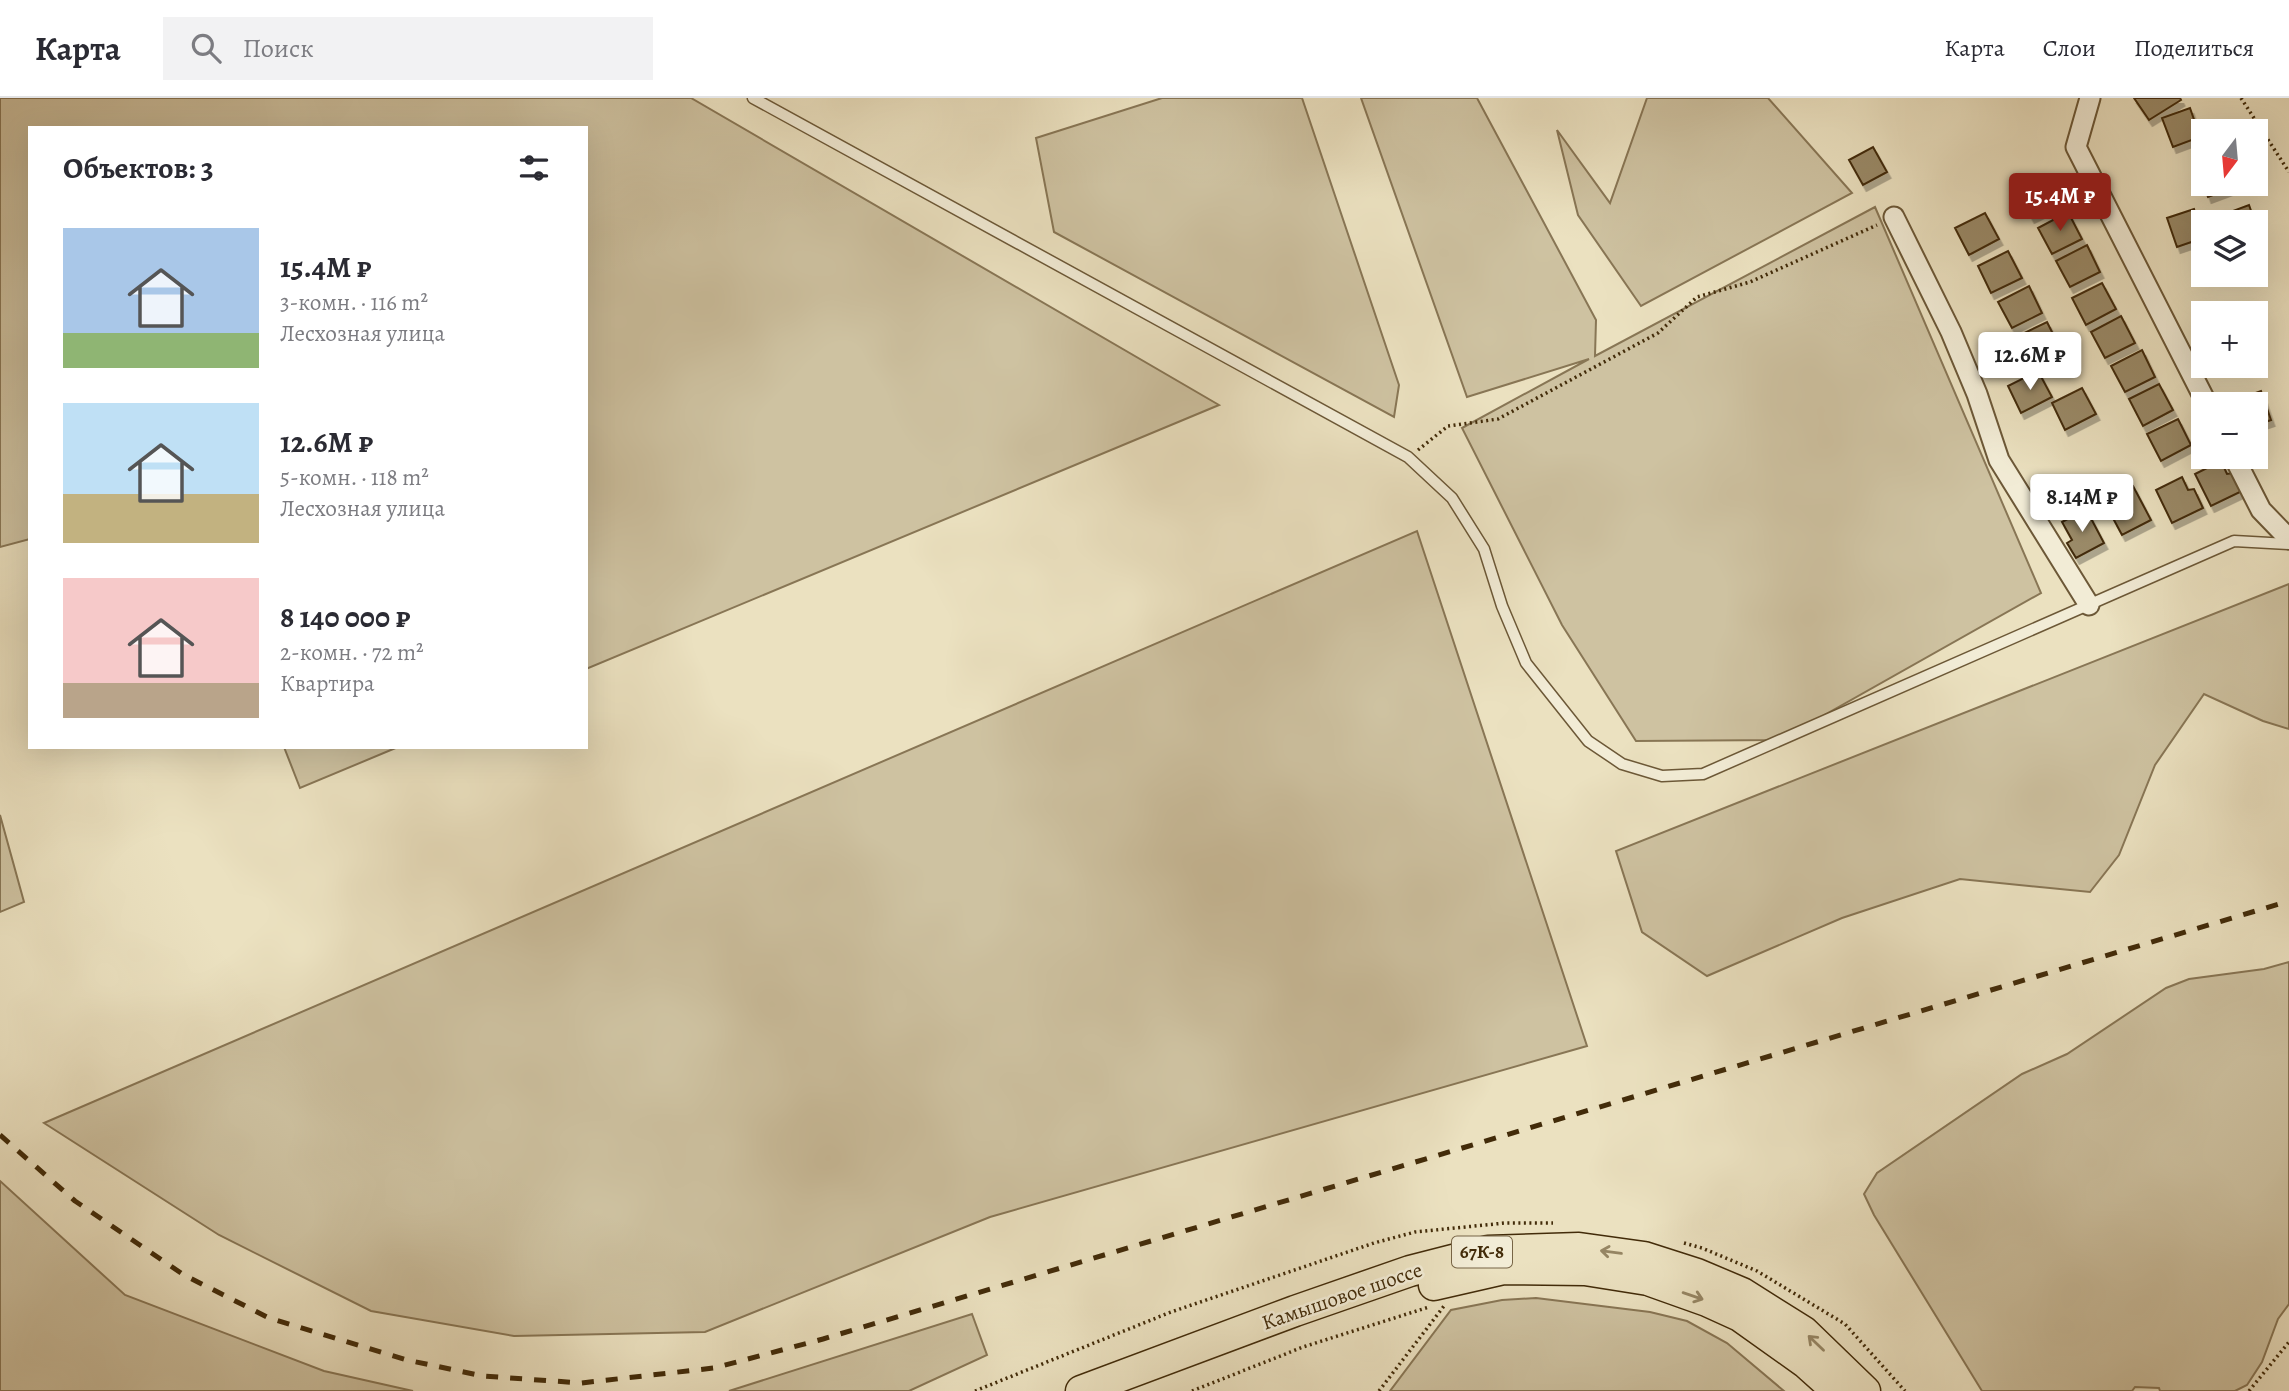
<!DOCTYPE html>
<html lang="ru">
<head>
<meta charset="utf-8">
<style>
	body { margin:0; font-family:Alegreya,serif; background:#f2f2f3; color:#2b2b33; height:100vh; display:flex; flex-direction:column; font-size:26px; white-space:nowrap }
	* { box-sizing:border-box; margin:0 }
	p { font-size:23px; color:#7c7c81 }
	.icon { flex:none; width:38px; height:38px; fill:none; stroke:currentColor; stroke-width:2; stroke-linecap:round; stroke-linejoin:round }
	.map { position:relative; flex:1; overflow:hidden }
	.side { position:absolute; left:28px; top:28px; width:560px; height:623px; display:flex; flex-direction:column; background:#fff; border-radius:0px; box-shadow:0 7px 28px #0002 }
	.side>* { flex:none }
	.needle { width:46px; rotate:196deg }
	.buttons { position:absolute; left:2191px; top:21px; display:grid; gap:14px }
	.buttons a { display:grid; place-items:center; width:77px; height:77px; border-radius:0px; background:#fff; box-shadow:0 7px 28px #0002; font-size:35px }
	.price { position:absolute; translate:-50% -60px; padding:0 16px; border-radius:7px; background:#fff; color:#222; font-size:23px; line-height:46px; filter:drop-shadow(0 2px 4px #0008) }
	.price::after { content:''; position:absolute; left:50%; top:42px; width:21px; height:16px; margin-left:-10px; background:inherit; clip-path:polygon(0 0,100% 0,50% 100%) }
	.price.on { background:#8f2418; color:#fff }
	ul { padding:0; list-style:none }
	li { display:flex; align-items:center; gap:21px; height:175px; padding:0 35px }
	li span { display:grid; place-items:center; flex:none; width:196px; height:140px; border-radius:0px; color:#555 }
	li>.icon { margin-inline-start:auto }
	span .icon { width:84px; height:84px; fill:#fffc; stroke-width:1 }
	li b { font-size:30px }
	h2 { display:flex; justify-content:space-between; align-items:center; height:84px; padding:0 35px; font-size:30px }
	header { display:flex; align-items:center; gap:42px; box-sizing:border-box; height:98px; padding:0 35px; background:#fff; border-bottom:2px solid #e1e1e2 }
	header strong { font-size:33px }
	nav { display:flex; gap:38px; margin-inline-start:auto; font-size:24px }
	.search { width:490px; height:63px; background:#f2f2f3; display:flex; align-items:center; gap:18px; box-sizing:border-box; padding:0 24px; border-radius:0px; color:#7c7c81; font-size:26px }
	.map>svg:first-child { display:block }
</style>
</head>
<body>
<header>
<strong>Карта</strong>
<div class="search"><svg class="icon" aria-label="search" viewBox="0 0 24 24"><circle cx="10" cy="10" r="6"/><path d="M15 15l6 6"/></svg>Поиск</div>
<nav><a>Карта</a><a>Слои</a><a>Поделиться</a></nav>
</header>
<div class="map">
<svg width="2289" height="1293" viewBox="0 0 2289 1293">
	<defs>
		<filter id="shadow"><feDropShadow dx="3.5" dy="6" stdDeviation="0" flood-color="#0004"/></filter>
	</defs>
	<rect width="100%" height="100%" fill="#ebe1c0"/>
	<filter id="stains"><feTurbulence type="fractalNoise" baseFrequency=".00286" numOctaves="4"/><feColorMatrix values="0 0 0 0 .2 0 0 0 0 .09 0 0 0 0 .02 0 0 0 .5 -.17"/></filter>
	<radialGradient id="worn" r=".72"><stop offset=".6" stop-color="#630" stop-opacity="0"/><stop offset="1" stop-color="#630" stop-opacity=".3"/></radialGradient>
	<path fill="#cec2a1" stroke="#887655" stroke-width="2" d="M0,0H691L1219,307L586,571V30H30V441L0,449Z
		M1162,0H1302L1399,287L1394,319L1054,134L1036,40Z
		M1361,0H1477L1596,222L1595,258L1875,109L2041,495L1780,642L1636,643L1562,527L1462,330L1589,261L1467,299Z
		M1647,0H1768L1852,95L1641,208L1578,117L1557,32L1610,105Z
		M1417,433L1587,948L990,1119L705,1234L514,1238L371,1213L219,1137L44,1025Z
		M2289,486V631L2263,623L2204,596L2155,667L2119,757L2090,794L1960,781L1842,820L1707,878L1642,834L1616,753Z
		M284,649H398L300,690Z
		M0,717L24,804L0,814Z
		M2289,864V1206L2278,1221L2262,1264L2247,1287L2235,1293H2160L2159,1290L2135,1289L2132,1293H1982L1874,1117L1864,1096L1877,1075L2022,976L2067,956L2166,890L2189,881L2264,871Z
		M0,1083L125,1197L324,1273L413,1293H0Z
		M1536,1200L1650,1214L1687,1223L1727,1245L1784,1293H1390L1451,1212L1502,1202Z
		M972,1216L987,1257L909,1293H729Z"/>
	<path fill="#9a8a68" stroke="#422b09" stroke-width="2" filter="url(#shadow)" d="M2134,0H2180L2181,2L2149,22Z
		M2190,10L2200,39L2173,49L2162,20Z
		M1873,49L1887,74L1863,87L1849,62Z
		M2203,69V86H2234L2235,89L2208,99L2198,71Z
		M2047,77L2061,104L2031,119L2017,93Z
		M2249,107L2255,124H2224L2222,117Z
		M2194,111L2203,140L2177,149L2167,120Z
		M2068,114L2082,141L2052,156L2038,130Z
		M1985,115L1999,141L1969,157L1955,130Z
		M2087,147L2100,174L2070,189L2056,163Z
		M2008,153L2022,180L1991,195L1978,168Z
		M2102,185L2116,211L2086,227L2072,200Z
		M2029,188L2042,215L2012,230L1998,204Z
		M2121,218L2135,245L2105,260L2091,234Z
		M2047,224L2060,250L2030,266L2016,239Z
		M2142,252L2155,279L2125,294L2111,268Z
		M2038,273L2052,299L2021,315L2008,288Z
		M2159,286L2173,312L2143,328L2129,301Z
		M2082,290L2096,316L2065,332L2052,305Z
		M2261,293L2271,322L2256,327V306H2234L2233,303Z
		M2178,321L2191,347L2161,363L2147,336Z
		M2221,363L2227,376L2233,375L2242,393L2211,408L2195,376Z
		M2182,379L2188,392L2194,391L2203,410L2172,425L2156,392Z
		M2133,388L2151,422L2122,437L2114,422L2119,419L2109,401Z
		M2086,411L2104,445L2076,460L2067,445L2072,442L2062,424Z"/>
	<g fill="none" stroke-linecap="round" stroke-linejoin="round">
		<g stroke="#6c5837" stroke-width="13">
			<path id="service" d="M753,0L1408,359L1452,400L1484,451L1502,508L1526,565L1588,643L1622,666L1662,678L1703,676L2234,443L2289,446"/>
		</g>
		<g stroke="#6c5837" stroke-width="23">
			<path id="minor" d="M2090,0L2076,49L2207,306
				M1894,119L1951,234L1977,296L1999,362L2089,507
				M2234,359L2261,412L2289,441"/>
		</g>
		<g stroke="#422b09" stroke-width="33">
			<path id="primary" d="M1434,1187L1504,1171L1585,1172L1648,1182L1707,1203L1740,1218L1806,1265L1836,1292
				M1081,1293L1295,1213L1410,1173L1488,1153L1579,1150L1644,1159L1697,1176L1742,1195L1804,1234L1865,1293"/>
		</g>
		<path stroke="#422b09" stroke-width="3.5" stroke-dasharray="2 3.5" stroke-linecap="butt" d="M2241,0L2289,74
			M1418,352L1448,328L1498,321L1658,235L1697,199L1750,184L1877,127
			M1684,1145L1702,1150L1757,1173L1845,1226L1905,1293
			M975,1293L1171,1214L1374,1145L1415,1134L1505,1125H1553
			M1192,1293L1303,1249L1429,1209
			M1379,1293L1444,1208
			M2249,1293L2289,1244"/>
		<use href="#service" stroke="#f2ecd6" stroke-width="10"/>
		<use href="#minor" stroke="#f2ecd6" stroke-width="19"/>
		<use href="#primary" stroke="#ebe1c0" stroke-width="30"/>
		<path stroke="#422b09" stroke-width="5" stroke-dasharray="12 12" stroke-linecap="butt" d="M0,1037L75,1103L184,1177L269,1220L407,1262L483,1278L581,1285L714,1270L823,1241L2289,803"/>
	</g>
	<defs><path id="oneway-shaft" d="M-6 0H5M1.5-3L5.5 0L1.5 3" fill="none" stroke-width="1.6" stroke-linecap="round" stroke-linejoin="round" transform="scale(1.75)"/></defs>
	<g stroke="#968664">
		<use href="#oneway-shaft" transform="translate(1611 1154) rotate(-172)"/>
		<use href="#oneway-shaft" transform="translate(1693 1198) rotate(19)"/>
		<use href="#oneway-shaft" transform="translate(1816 1245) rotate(-136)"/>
	</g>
	<g text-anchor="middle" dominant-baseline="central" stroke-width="5" stroke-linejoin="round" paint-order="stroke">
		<rect fill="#f2ecd6" stroke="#776546" stroke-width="2" x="1452" y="1138.5" width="60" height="31" rx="5"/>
		<g font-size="19" font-weight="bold" fill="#422b09">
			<text x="1482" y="1154">67К-8</text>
		</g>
		<g font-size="21" fill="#422b09" stroke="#f2ecd6">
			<text transform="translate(1342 1198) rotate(-19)">Камышовое шоссе</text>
		</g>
	</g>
	<rect width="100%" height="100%" filter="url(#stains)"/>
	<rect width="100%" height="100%" fill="url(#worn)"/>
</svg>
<div class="buttons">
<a><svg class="needle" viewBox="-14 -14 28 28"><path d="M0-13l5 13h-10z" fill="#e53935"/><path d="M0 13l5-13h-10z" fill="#7c7c81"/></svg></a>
<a><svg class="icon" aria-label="layers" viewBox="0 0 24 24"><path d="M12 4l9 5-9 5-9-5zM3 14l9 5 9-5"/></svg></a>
<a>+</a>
<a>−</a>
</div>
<b class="price on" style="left:2060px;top:135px">15.4M ₽</b>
<b class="price" style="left:2030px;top:294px">12.6M ₽</b>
<b class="price" style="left:2082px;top:436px">8.14M ₽</b>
<section class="side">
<h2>Объектов: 3<svg class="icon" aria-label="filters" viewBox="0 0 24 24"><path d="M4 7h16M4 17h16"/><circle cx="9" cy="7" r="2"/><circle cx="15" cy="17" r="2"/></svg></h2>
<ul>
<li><span style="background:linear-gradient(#a9c7e8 75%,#8fb573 0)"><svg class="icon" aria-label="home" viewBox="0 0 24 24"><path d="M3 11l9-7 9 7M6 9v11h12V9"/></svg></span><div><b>15.4M ₽</b><p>3-комн. · 116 m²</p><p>Лесхозная улица</p></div></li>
<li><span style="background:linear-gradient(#bfe0f5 65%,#c2b280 0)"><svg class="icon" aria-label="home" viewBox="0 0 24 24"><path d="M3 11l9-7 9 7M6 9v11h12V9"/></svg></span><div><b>12.6M ₽</b><p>5-комн. · 118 m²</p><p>Лесхозная улица</p></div></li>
<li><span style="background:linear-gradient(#f6c9c9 75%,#b9a48a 0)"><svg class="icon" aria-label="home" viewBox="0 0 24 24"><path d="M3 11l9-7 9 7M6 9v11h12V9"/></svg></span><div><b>8 140 000 ₽</b><p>2-комн. · 72 m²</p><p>Квартира</p></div></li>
</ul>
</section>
</div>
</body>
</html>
